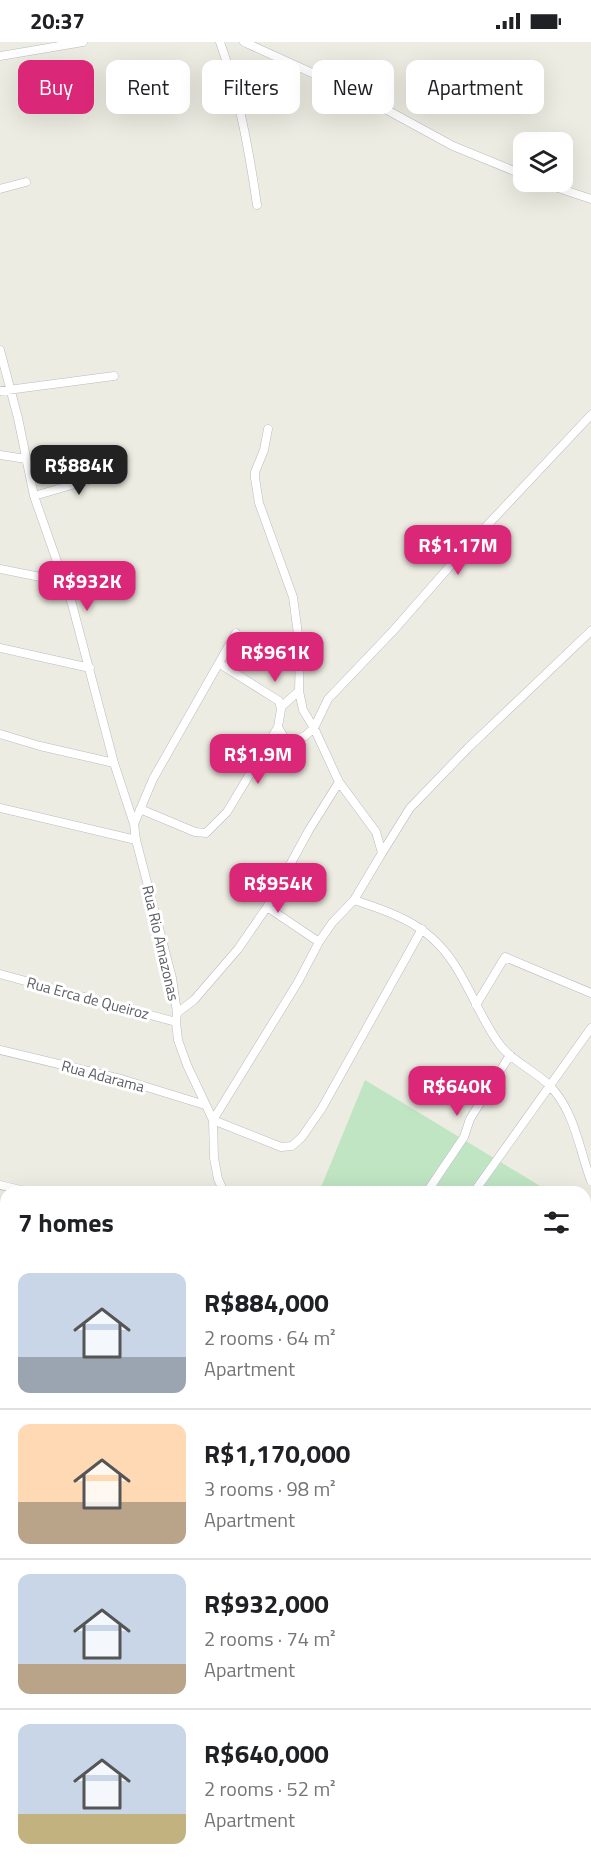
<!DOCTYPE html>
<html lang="en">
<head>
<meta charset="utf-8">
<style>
	body { margin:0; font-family:"Titillium Web",sans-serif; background:#f2f2f2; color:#202124; height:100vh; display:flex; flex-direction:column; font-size:22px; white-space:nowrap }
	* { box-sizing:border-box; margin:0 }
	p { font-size:20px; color:#757577 }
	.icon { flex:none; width:33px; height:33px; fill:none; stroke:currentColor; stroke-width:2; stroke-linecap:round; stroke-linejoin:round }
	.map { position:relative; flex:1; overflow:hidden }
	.details { position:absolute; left:0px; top:1144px; width:591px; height:686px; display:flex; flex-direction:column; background:#fff; border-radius:18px 18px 0 0; box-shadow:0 6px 24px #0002 }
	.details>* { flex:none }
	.banner { position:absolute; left:18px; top:18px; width:555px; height:54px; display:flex; gap:12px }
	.buttons { position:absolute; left:513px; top:90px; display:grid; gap:12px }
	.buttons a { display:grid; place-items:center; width:60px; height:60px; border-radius:12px; background:#fff; box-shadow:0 6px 24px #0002; font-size:30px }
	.price { position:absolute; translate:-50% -51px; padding:0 14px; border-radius:12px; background:#db2777; color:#fff; font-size:20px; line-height:39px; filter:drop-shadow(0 2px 3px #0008) }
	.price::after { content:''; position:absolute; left:50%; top:36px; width:18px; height:14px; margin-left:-9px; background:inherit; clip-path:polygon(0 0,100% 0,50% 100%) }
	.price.active { background:#222; color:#fff }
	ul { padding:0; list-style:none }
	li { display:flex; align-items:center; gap:18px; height:150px; padding:0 18px }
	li+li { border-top:2px solid #e0e0e0 }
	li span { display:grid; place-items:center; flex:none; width:168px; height:120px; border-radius:12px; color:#555 }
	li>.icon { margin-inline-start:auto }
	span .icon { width:72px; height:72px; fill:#fffc; stroke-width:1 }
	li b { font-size:26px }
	h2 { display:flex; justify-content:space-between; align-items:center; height:72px; padding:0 18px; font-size:26px }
	.chip { padding:0 21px; border-radius:12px; background:#fff; box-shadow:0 6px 24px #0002; font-size:21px; line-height:54px }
	.chip.active { background:#db2777; color:#fff }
	.status { display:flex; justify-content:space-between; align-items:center; height:42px; padding:0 30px; background:#fff; direction:ltr }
	.status svg { height:16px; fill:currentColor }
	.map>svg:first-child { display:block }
</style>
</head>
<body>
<div class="status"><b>20:37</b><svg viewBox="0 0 49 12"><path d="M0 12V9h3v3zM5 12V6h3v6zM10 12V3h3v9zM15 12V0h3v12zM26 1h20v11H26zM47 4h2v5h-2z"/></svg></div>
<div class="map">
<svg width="591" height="1829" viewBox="0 0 591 1829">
	<rect width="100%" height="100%" fill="#edece2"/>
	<path fill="#bfe5c3" d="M365,1038L550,1150H319Z
		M585,1172L591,1176V1210L585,1221Z
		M0,1338L6,1354V1814L0,1815Z
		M591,1417V1728L585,1727V1429Z"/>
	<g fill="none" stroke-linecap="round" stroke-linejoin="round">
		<g stroke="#babbc1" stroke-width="9">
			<path id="minor" d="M220,0C239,53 249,108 257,163
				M244,0L354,50L453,104L524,133
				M0,14L83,0
				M540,140L591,157
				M0,147L26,140
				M0,308L18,376L34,454L72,562L114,721L134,782L136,798L172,936L177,971L176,980L178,998L187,1023L213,1078L214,1116L218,1137L224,1150
				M0,349L114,334
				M268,387L264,408L255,430V436L259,461L293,555L300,607L299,649L303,668L314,686L339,740L376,790L382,811L354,858L332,881L319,900L298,940L213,1078L281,1105L292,1104L302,1095L322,1066L422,887
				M0,413L26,417
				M34,454L116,430
				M0,527L65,540
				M0,606L90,626
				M220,622L279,659L281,667L278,685L285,697L294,699L305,694L314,686L328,657L393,589L464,508L591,373
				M281,665L299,649
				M0,692L40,704L114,721
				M0,766L136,798
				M140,767L195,790L206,791L227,770L278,685
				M134,782L153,737L236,591
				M382,811L410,766L468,706L591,589
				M354,858C406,875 438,888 464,939C476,960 485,983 500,1003C513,1020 534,1028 549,1043C575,1069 579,1107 591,1139
				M267,865L319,900
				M0,932L176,980
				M476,963L505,915L591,951
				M177,971L194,958L238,907L267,865L309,788L339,740
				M0,1008L121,1037L205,1063
				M0,1143L29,1150
				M427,1150L464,1095L470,1077L510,1013
				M474,1150L591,986
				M0,1226L6,1227
				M0,1295L6,1297
				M0,1329L6,1344
				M585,1347L591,1351
				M585,1421L591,1409
				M0,1587H6
				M585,1595L591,1587
				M585,1690L591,1691
				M585,1774L591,1775
				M315,1824L317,1829
				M392,1824L393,1829
				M485,1824L561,1826
				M28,1829L30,1824
				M112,1829L114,1824
				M201,1829L203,1824
				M280,1829L282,1824
				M301,1829L302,1824"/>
		</g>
		<use href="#minor" stroke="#fff" stroke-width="8"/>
	</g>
	<g text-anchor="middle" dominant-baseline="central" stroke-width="6" stroke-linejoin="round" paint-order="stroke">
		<g font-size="15" fill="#5a5d63" stroke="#fff">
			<text transform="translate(161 901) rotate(77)">Rua Rio Amazonas</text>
			<text transform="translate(88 956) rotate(15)">Rua Erca de Queiroz</text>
			<text transform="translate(103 1034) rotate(15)">Rua Adarama</text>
		</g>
	</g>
</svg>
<div class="buttons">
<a><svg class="icon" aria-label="layers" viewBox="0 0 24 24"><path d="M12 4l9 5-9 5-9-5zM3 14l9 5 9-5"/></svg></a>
</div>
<b class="price active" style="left:79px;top:454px">R$884K</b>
<b class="price" style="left:458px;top:534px">R$1.17M</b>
<b class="price" style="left:87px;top:570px">R$932K</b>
<b class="price" style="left:275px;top:641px">R$961K</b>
<b class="price" style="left:258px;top:743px">R$1.9M</b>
<b class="price" style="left:278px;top:872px">R$954K</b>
<b class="price" style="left:457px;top:1075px">R$640K</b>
<div class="banner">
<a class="chip active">Buy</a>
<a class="chip">Rent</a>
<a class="chip">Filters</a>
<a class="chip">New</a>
<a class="chip">Apartment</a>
</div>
<section class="details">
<h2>7 homes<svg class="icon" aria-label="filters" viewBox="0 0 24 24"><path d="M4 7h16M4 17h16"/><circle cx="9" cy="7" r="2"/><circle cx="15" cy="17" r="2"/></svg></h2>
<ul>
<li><span style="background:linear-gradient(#c9d6e8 70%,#9aa5b1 0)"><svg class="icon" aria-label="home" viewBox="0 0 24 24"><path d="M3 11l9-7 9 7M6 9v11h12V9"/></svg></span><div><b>R$884,000</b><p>2 rooms · 64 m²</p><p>Apartment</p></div></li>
<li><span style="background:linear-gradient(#ffd9b3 65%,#b9a48a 0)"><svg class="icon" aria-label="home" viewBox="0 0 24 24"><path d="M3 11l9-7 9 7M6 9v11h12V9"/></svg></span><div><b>R$1,170,000</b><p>3 rooms · 98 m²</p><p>Apartment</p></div></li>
<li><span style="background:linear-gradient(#c9d6e8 75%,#b9a48a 0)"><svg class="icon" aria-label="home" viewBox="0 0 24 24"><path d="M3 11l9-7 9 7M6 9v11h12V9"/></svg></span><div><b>R$932,000</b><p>2 rooms · 74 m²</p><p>Apartment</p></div></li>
<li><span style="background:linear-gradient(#c9d6e8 75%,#c2b280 0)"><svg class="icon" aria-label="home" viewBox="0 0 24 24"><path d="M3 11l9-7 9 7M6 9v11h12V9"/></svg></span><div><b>R$640,000</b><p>2 rooms · 52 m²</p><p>Apartment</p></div></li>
</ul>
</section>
</div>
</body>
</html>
